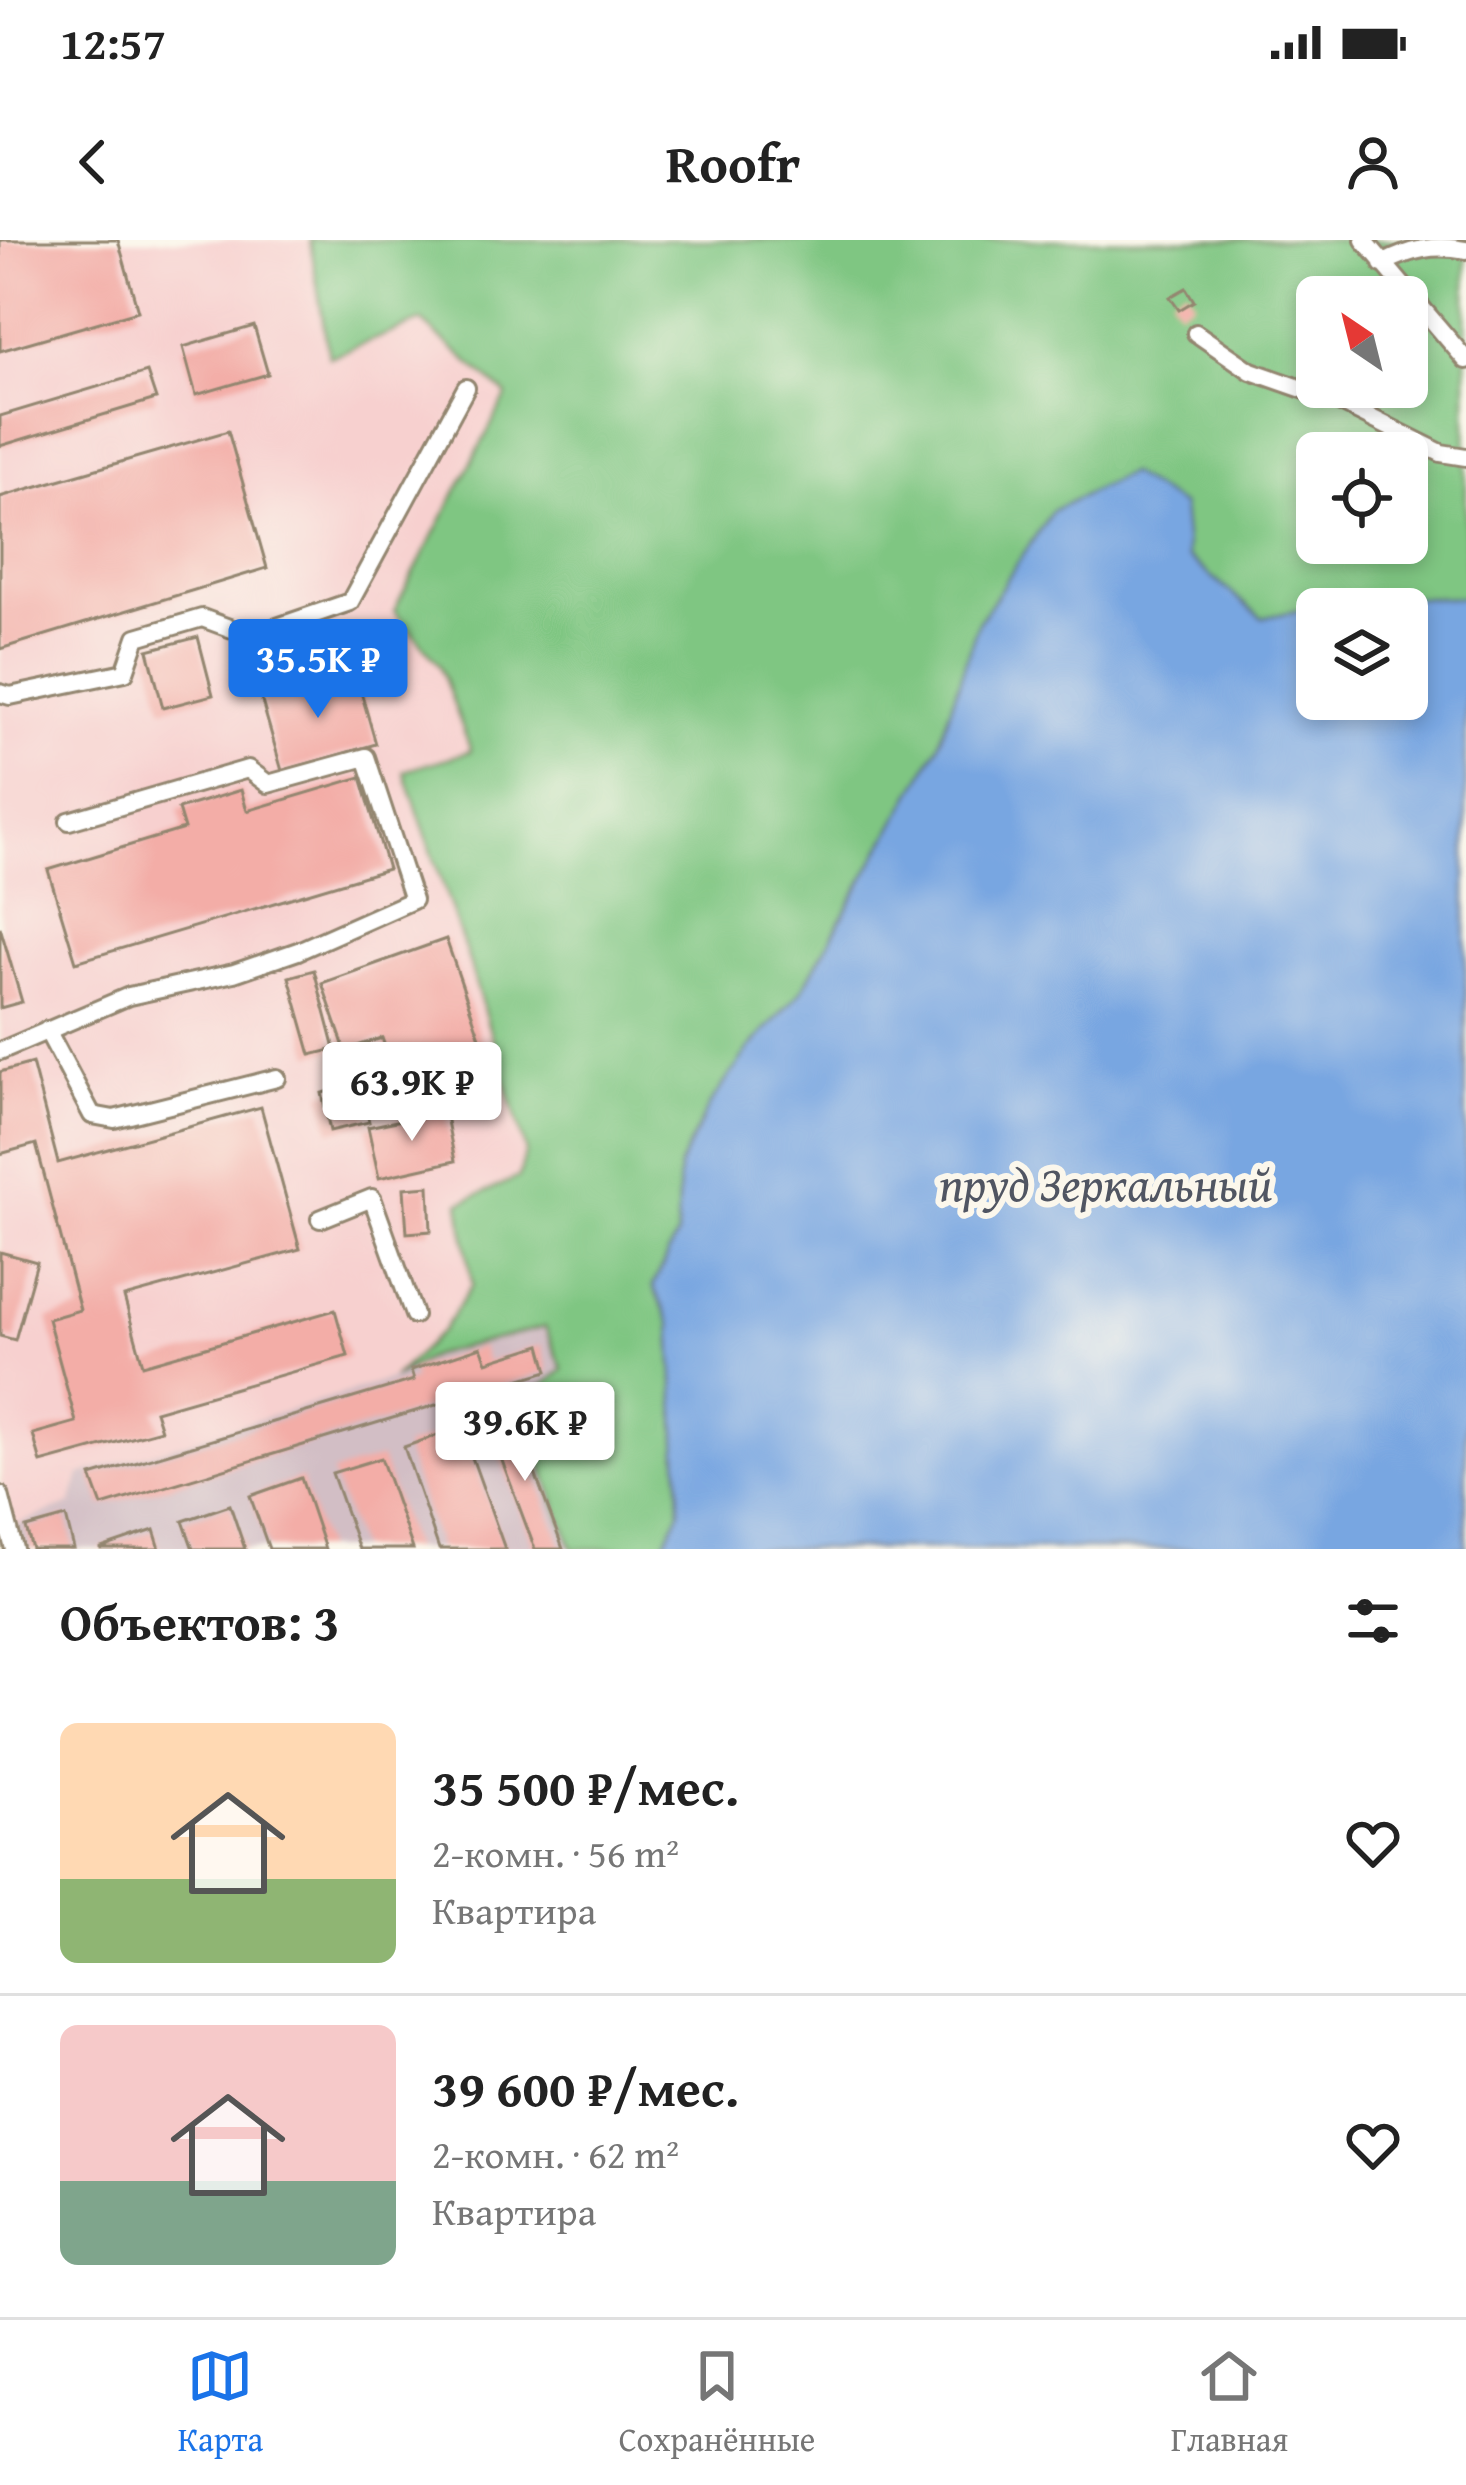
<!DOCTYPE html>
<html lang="ru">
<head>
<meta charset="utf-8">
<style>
	body { margin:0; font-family:"Gentium Book Plus",serif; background:#f2f2f2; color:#222; height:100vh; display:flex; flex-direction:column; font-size:45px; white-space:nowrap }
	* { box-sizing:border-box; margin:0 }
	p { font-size:39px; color:#767676 }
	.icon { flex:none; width:66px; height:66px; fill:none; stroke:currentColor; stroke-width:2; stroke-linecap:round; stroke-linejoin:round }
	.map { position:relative; height:1309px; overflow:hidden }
	.drawer { display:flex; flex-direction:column; background:#fff; flex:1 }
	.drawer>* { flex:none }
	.needle { width:78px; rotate:325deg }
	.tools { position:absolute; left:1296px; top:36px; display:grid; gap:24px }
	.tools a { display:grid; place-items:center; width:132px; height:132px; border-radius:18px; background:#fff; box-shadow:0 6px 18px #0003; font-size:60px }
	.price { position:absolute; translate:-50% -102px; padding:0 27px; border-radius:12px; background:#fff; color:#222; font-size:39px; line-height:78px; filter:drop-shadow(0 3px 6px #0008) }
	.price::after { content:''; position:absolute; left:50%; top:72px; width:36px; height:27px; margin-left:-18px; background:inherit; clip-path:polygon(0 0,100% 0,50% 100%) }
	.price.active { background:#1a73e8; color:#fff }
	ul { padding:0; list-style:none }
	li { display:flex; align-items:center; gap:36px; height:300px; padding:0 60px }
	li+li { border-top:3px solid #e0e0e0 }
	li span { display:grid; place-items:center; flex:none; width:336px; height:240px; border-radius:18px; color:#555 }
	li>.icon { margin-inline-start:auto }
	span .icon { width:144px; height:144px; fill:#fffc; stroke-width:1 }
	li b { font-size:51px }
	h2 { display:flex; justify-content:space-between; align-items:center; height:144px; padding:0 60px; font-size:51px }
	.status { display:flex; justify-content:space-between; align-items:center; height:84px; padding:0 60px; background:#fff; direction:ltr }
	.status svg { height:33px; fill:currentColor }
	header { display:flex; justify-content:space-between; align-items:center; height:156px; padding:0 60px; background:#fff; font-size:54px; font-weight:700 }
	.menu { display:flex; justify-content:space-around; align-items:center; height:168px; border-top:3px solid #e0e0e0; background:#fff; font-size:33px; color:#767676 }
	.menu a { display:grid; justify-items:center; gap:6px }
	.menu .active { color:#1a73e8 }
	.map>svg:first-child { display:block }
</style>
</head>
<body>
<div class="status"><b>12:57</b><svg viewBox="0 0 49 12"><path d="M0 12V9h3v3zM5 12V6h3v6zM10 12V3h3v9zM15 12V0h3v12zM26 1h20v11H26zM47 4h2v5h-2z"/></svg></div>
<header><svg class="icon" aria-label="back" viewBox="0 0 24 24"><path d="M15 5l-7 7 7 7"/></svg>Roofr<svg class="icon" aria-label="person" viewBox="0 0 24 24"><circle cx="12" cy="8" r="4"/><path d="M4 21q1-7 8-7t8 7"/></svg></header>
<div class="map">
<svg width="1466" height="1309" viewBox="0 0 1466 1309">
	<rect width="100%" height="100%" fill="#fbf7ec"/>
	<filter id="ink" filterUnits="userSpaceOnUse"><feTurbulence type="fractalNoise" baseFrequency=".00833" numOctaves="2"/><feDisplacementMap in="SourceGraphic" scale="24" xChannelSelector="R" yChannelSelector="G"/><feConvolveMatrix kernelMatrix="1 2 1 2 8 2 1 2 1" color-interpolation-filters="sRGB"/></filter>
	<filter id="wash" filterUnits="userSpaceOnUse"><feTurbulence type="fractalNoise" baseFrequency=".004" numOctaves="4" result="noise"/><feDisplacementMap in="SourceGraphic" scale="48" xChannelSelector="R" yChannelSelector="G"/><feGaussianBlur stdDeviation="2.7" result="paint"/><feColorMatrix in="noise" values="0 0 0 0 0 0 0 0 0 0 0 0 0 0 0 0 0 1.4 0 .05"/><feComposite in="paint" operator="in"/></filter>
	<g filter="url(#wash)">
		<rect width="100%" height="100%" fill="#ebe3c1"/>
		<path fill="#f7d0cf" d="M0,0H310L329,117L421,81L507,155L394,370L439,424L471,512L405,532L468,718L526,911L520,937L460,963L472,1044L442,1091L393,1138L80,1235L71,1264L1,1290Z"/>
		<path fill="#d2bec5" d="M545,1087L563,1130L519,1164L573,1309H6L1,1290L71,1264L80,1235L393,1138L433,1115Z"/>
		<path fill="#7fc682" stroke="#5d7850" stroke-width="3" fill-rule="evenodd" d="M310,0H1466V358H1361L1262,378L1187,317L1052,271L978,383L938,507L802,750L750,808L710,864L679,926L677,995L653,1046L671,1084L679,1235L680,1272L665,1303V1309H573L519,1164L563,1130L545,1087L433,1115L393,1138L442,1091L472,1045L460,963L519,937L526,911L468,718L404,531L471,511L439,424L394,371L507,155L421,81L329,117ZM1317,57H1407V147H1317ZM1317,213H1407V303H1317Z"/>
		<path fill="#78a6e1" stroke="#5a6880" stroke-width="3" fill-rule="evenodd" d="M1128,233L1182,266L1187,317L1262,378L1361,358H1466V1309H665L664,1303L680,1272L679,1235L671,1084L653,1046L677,995L679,926L710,864L750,808L802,750L938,507L978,383L1052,271ZM1317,369H1407V459H1317Z"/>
		<g id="blocks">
			<path fill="#f3ada7" d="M0,0H118L138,71L0,111Z
				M1186,48L1194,61L1179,70L1170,57Z
				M254,86L268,134L196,155L183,107Z
				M147,132L156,159L0,206V176Z
				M228,191L267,328L0,409V257Z
				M198,397L213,455L163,468L148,410Z
				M355,431L376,504L282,531L261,458Z
				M361,537L388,629L76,722L48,630L184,589L178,569L241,550L247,571Z
				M0,687L22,762L0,768Z
				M446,699L482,803L433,820L430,811L391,824L382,798L345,810L322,743Z
				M314,730L335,809L311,815L289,737Z
				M32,823L58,923L261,867L300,1009L124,1057L143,1125L335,1070L348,1116L155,1171L161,1190L41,1223L33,1194L76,1182L48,1079L80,1070L36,904L0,914V832Z
				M360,844L369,882L330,891L322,853Z
				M445,871L455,921L379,938L368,887Z
				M429,946L431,991L407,993L404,948Z
				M0,1012L37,1022L15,1100L0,1096Z
				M541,1105L548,1131L102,1266L91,1236L414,1140L411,1130L481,1107L487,1122Z
				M515,1176L532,1225L563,1309H535L507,1234L489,1186Z
				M461,1187L505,1309H439L404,1207Z
				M381,1218L413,1309H359L332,1233Z
				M301,1238L325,1309H269L250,1256Z
				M230,1265L245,1309H193L183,1281Z
				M66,1277L74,1309H32L26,1288Z
				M154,1290L160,1309H101V1308Z"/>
		</g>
	</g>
	<g filter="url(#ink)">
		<use href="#blocks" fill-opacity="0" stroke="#938670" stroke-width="3"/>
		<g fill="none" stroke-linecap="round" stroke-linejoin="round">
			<g stroke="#938670" stroke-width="22">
				<path id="lane" d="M1364,0L1466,120
					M1382,24C1411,9 1434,4 1466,10
					M1196,93L1251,131L1337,161L1441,213L1466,217
					M0,453L10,456L125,432L137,397L202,378L251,396L350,362L466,148
					M47,790L92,875L114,879L277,838
					M0,811L129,756L234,733L298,711L413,660L366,517L268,544L248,529L69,581
					M320,979L372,958L414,1075
					M0,1255L14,1309"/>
			</g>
			<use href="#lane" stroke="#fff" stroke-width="16"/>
		</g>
	</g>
	<g text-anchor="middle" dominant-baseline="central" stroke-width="12" stroke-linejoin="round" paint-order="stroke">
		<g font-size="48" font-style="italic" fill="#505562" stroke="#fbf7ec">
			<text x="1106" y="943">пруд Зеркальный</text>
		</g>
	</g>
</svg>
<div class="tools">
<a><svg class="needle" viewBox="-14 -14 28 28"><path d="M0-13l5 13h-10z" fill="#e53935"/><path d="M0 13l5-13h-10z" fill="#767676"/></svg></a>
<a><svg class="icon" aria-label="locate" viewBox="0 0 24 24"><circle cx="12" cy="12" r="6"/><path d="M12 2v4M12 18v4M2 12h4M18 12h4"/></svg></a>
<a><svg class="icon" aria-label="layers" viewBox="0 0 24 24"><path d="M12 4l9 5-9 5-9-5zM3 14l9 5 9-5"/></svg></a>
</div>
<b class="price active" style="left:318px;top:481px">35.5K ₽</b>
<b class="price" style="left:412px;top:904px">63.9K ₽</b>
<b class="price" style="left:525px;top:1244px">39.6K ₽</b>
</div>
<section class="drawer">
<h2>Объектов: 3<svg class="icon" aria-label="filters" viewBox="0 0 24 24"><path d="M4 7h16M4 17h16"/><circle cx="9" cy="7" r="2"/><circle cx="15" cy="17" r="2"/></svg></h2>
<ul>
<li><span style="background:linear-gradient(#ffd9b3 65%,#8fb573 0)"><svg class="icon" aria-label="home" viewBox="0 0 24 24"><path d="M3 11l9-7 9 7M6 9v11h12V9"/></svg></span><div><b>35 500 ₽/мес.</b><p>2-комн. · 56 m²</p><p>Квартира</p></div><svg class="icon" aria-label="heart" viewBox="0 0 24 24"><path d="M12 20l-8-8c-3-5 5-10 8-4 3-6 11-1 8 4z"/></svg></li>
<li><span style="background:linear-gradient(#f6c9c9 65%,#7fa58c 0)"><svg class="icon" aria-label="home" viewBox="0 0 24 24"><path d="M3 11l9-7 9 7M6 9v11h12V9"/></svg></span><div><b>39 600 ₽/мес.</b><p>2-комн. · 62 m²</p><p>Квартира</p></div><svg class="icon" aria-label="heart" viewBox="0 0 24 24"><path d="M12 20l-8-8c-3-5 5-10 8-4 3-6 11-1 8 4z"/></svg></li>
</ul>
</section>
<nav class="menu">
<a class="active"><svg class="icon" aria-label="map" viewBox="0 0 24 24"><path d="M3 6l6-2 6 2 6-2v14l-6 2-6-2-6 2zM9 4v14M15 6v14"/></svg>Карта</a>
<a><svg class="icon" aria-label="saved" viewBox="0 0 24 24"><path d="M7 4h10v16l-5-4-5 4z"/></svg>Сохранённые</a>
<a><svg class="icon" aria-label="home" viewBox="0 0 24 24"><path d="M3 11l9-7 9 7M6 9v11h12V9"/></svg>Главная</a>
</nav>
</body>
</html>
